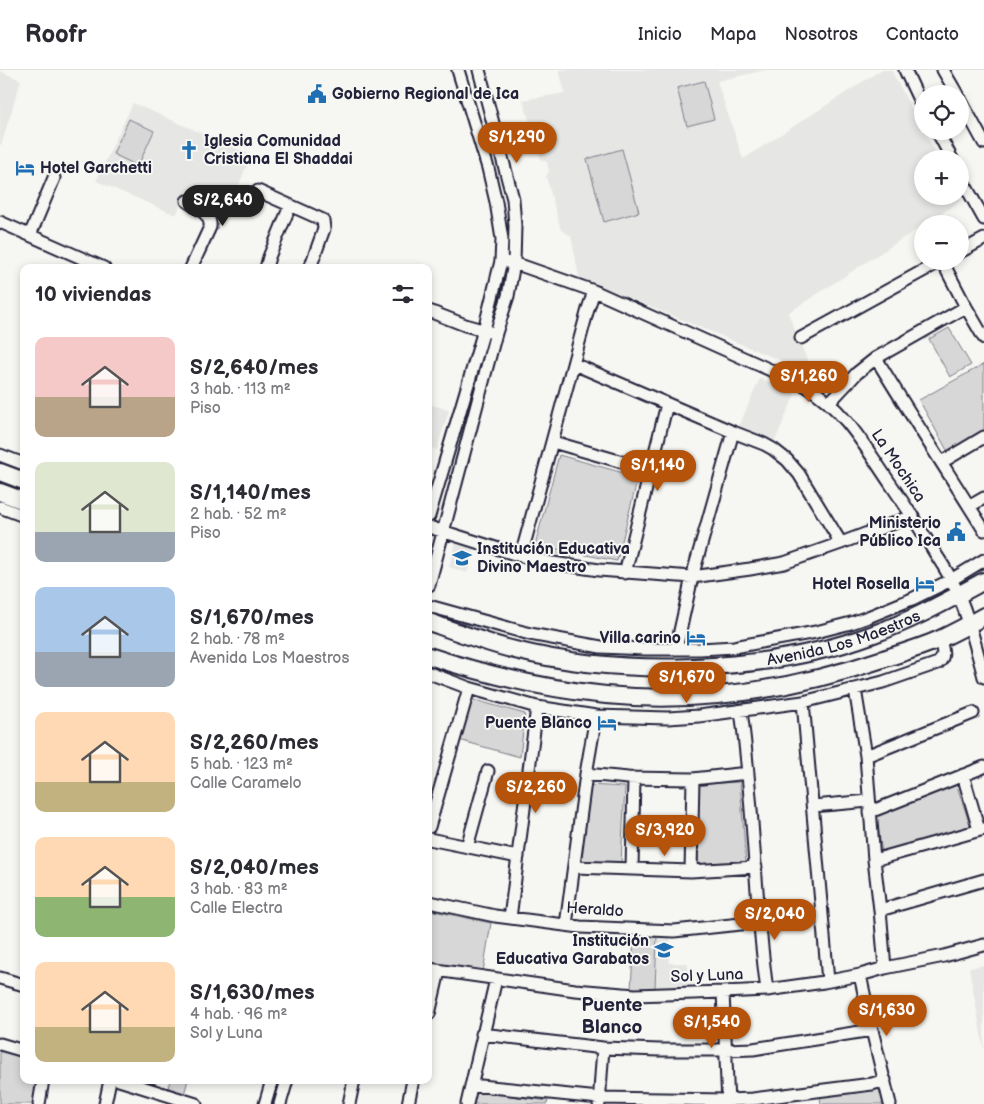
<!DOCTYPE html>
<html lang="es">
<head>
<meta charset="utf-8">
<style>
	body { margin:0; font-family:"Balsamiq Sans",sans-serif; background:#f7f7f7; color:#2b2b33; height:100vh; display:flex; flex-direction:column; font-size:19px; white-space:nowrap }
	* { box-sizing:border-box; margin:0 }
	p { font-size:16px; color:#7c7c81 }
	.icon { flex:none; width:28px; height:28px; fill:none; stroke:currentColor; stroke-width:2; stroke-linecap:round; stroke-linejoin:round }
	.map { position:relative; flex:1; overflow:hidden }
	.drawer { position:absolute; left:20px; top:194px; width:412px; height:820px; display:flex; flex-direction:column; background:#fff; border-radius:10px; box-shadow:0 2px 8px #0003 }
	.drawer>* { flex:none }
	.tools { position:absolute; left:914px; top:15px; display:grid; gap:10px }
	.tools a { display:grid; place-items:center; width:55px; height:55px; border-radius:50%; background:#fff; box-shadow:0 2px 8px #0003; font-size:25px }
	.price { position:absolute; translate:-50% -42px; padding:0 11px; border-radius:18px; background:#b45309; color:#fff; font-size:16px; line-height:32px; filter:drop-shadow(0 1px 2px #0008) }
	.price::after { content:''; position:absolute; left:50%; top:30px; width:15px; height:11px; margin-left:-8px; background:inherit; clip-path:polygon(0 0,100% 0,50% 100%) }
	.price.active { background:#222; color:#fff }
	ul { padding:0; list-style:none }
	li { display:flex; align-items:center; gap:15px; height:125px; padding:0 15px }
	li span { display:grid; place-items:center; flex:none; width:140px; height:100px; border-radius:10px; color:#555 }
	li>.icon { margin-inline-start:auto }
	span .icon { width:60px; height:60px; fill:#fffc; stroke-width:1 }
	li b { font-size:21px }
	h2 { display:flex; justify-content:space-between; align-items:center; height:60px; padding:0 15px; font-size:21px }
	header { display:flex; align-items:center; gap:30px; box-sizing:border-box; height:70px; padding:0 25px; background:#fff; border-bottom:1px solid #e1e1e2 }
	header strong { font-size:24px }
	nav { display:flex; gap:28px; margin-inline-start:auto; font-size:18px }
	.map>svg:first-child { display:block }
</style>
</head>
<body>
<header>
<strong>Roofr</strong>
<nav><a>Inicio</a><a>Mapa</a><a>Nosotros</a><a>Contacto</a></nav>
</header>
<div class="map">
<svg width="984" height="1034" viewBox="0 0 984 1034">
	<rect width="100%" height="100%" fill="#f6f6f2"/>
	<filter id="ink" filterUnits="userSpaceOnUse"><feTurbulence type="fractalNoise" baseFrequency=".02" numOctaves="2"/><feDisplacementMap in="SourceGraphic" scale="10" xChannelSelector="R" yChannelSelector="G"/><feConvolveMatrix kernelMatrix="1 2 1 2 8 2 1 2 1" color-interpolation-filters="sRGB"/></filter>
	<g filter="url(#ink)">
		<path fill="#e6e6e4" d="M559,0H766L717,11L743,89L881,0H891L922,58V61H924L939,89H922V126H959L962,130L925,154H922V156L788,243L813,304L579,207L571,166L561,160L546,106L549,102L547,92L541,90L523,30L565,23Z
			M0,1L21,10L1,75H0Z
			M133,33L251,85L229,139L187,121L176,145L96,111Z
			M760,308L795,324L774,373L749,363L750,360L739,356Z
			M429,334L449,340L437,380L429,377Z
			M456,473L475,479L467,503L449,497Z
			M658,867L670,868L669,893H688V917L656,918Z
			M984,895V980L969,898Z"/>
		<path fill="#d7d7d7" stroke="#7c7c89" d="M704,11L714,49L687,56L677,18Z
			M129,49L154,61L138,96L113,84Z
			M622,79L639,142L604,152L587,89Z
			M949,258L971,295L950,307L929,269Z
			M984,294V362L948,382L919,330Z
			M559,385L638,407L617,491L535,475Z
			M536,478L572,485L571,491L535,484Z
			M471,629L525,644L520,687L459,670Z
			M740,712L746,793L698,794L699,714Z
			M956,713L971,758L882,783L876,743Z
			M589,715L625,717L621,793L579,791Z
			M429,840L491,853L483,902L429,892Z
			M634,867H657L655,919H631Z
			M0,980L24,987V1010H38L34,1034H0Z
			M170,1010H188L183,1028L167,1023Z
			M880,1018L884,1034H821L820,1027Z
			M475,1021L548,1031L547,1034H473Z"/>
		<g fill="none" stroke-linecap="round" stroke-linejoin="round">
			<g stroke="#22223b" stroke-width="15">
				<path id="minor" d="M905,0L922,36
					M943,0L957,24
					M960,29L984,73
					M937,61L952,89
					M960,106L984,149
					M258,121L323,150L324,159L310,198
					M187,131C197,138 212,144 210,157L191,198
					M0,152L104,198
					M30,165L54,108
					M960,182L984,169
					M501,191L514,193L594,221L806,316C845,339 867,380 892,416C907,438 921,460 935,483C941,492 946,500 951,509C967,539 975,574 984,607
					M942,191L966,237L984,268
					M266,198L269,187L290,136
					M429,241L465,255L490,262
					M801,268L941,191
					M876,288C911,346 948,402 984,460
					M574,294L733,362L764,374L773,379L787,390L799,404L841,473
					M829,333L857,303L876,288L966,237
					M553,372L650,400
					M0,385L24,394
					M942,392L984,367
					M970,436L984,428
					M0,437L24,446
					M429,446L484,260L501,191L502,169L496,132L488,98L458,0
					M429,457L521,486L553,493L599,500L692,507L750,499L784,493L841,473L913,446
					M521,486L588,239L594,221
					M625,503L667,334
					M429,515L496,263L508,226L514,193L515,156L513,129L479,0
					M429,536L530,564L601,577L645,579H700L734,577L816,562L851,553L868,547L912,529L951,510L984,490
					M676,579L692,507L733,362
					M429,603L469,618L537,637L596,646L668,648L699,646L803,632L883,612L938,593C946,587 942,578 940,569
					M855,619L866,686L874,790L880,840L885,898
					M803,632L828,911
					M741,641C754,733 754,827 767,920
					M866,686L973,643
					M586,704L628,708L693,709L748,703
					M963,705L979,760
					M813,736L869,731
					M870,742L984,697
					M429,757L469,618
					M429,769L518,787
					M467,777L488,701
					M874,790L984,759
					M574,797L691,801L756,797
					M632,799L634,708
					M691,801L693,709
					M429,832L495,846L580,857L674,861L760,852
					M880,840L984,810
					M510,848L537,637
					M566,855L586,704L596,646
					M429,899L575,920L635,925L723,922L767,920L824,912L860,905L885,898L944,886L984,875
					M860,905L872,960L890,1034
					M0,908L24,915
					M723,922L728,1034
					M429,944L439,901
					M482,964L603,978L660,980H725L753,979L872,960
					M0,974L24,981
					M119,1010L196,1034
					M471,1015L599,1028L727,1030L753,1029L872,1014L885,1010
					M39,1034L43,1010
					M105,1034L110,1010
					M265,1034L272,1010
					M280,1034L287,1010
					M349,1034L354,1010
					M408,1034L413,1010
					M467,1034L496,909
					M599,1034L603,978"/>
			</g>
			<g stroke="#22223b" stroke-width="20">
				<g id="highway">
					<path d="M0,402L24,411"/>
					<path d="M0,422L24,431"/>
					<path id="s1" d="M429,552C457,562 486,573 515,580C622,607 767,603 871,565C911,551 947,531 984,511"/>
					<path d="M429,586C487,605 546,619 606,625C700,634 795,619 883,589C902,583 922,577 940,569C955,562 970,554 984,546"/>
				</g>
			</g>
			<use href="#minor" stroke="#f6f6f2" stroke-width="11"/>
			<use href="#highway" stroke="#f6f6f2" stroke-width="16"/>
		</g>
	</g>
	<defs>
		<g id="civic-bare" transform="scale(1.5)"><path d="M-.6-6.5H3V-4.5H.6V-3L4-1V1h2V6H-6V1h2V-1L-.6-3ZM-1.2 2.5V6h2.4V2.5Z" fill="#1f6fb2" stroke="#f6f6f2" stroke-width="2.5" paint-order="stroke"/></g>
		<g id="church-bare" transform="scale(1.5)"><path d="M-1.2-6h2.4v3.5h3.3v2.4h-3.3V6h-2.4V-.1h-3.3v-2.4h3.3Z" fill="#1f6fb2" stroke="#f6f6f2" stroke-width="2.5" paint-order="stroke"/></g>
		<g id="hotel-bare" transform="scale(1.5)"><path d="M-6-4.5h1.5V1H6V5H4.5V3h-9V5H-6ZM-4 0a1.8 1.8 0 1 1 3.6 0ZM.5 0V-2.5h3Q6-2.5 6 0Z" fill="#1f6fb2" stroke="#f6f6f2" stroke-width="2.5" paint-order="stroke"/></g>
		<g id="school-bare" transform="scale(1.5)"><path d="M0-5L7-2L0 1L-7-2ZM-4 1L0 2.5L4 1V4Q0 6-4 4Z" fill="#1f6fb2" stroke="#f6f6f2" stroke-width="2.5" paint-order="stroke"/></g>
	</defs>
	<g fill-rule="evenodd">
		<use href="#civic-bare" x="317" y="24"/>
		<use href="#church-bare" x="189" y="80"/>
		<use href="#hotel-bare" x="25" y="98"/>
		<use href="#civic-bare" x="956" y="462"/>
		<use href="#school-bare" x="462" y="488"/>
		<use href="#hotel-bare" x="925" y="514"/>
		<use href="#hotel-bare" x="696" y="568"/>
		<use href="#hotel-bare" x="607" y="653"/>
		<use href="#school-bare" x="664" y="880"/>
	</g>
	<g text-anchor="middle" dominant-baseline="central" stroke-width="4" stroke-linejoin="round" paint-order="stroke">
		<g font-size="16" font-weight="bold" fill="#22223b" stroke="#f6f6f2" text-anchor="end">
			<text x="332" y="24" text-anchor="start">Gobierno Regional de Ica</text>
			<text x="204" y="71" text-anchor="start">Iglesia Comunidad<tspan x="204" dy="18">Cristiana El Shaddai</tspan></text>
			<text x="40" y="98" text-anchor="start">Hotel Garchetti</text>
			<text x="941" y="453">Ministerio<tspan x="941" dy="18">Público Ica</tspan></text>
			<text x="477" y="479" text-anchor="start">Institución Educativa<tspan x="477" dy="18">Divino Maestro</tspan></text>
			<text x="910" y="514">Hotel Rosella</text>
			<text x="681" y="568">Villa carino</text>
			<text x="592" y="653">Puente Blanco</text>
			<text x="649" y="871">Institución<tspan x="649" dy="18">Educativa Garabatos</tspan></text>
		</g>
		<g font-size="16" fill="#22223b" stroke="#f6f6f2">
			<text transform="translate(898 396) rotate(56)">La Mochica</text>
			<text stroke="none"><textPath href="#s1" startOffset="424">Avenida Los Maestros</textPath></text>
			<text transform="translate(595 840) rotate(4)">Heraldo</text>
			<text transform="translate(707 906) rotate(-2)">Sol y Luna</text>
		</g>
		<g font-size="19" font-weight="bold" fill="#22223b" stroke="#f6f6f2">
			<text x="612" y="935">Puente<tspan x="612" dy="22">Blanco</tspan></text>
		</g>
	</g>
</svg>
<div class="tools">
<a><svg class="icon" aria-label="locate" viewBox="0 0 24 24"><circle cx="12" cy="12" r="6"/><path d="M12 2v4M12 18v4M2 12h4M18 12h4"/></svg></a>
<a>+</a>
<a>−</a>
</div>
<b class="price" style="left:517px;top:94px">S/1,290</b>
<b class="price active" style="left:223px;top:157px">S/2,640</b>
<b class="price" style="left:809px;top:333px">S/1,260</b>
<b class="price" style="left:658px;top:422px">S/1,140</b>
<b class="price" style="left:687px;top:634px">S/1,670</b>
<b class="price" style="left:536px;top:744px">S/2,260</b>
<b class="price" style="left:665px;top:787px">S/3,920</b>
<b class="price" style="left:775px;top:871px">S/2,040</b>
<b class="price" style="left:887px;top:967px">S/1,630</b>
<b class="price" style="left:712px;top:979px">S/1,540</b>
<section class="drawer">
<h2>10 viviendas<svg class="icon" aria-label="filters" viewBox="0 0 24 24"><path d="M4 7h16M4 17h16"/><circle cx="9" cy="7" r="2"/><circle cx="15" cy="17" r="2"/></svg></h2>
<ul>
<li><span style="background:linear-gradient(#f6c9c9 60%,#b9a48a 0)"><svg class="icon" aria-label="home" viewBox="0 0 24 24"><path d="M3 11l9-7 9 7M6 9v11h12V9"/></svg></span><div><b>S/2,640/mes</b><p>3 hab. · 113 m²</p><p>Piso</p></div></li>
<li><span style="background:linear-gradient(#dfe7d0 70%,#9aa5b1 0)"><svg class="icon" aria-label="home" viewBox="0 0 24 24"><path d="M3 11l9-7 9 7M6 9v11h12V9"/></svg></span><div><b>S/1,140/mes</b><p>2 hab. · 52 m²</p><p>Piso</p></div></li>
<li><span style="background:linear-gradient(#a9c7e8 65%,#9aa5b1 0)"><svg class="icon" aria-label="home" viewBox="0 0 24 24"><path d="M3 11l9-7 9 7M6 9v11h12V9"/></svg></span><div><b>S/1,670/mes</b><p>2 hab. · 78 m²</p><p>Avenida Los Maestros</p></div></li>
<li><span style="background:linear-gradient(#ffd9b3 70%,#c2b280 0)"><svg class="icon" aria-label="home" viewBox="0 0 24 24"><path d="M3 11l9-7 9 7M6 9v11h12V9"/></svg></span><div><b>S/2,260/mes</b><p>5 hab. · 123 m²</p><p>Calle Caramelo</p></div></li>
<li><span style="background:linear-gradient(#ffd9b3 60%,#8fb573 0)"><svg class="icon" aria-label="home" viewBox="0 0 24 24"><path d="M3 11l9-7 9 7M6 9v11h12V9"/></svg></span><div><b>S/2,040/mes</b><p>3 hab. · 83 m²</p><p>Calle Electra</p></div></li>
<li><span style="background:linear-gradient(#ffd9b3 65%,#c2b280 0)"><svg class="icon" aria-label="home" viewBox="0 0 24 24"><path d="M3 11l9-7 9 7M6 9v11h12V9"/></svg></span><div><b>S/1,630/mes</b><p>4 hab. · 96 m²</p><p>Sol y Luna</p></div></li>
</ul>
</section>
</div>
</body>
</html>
